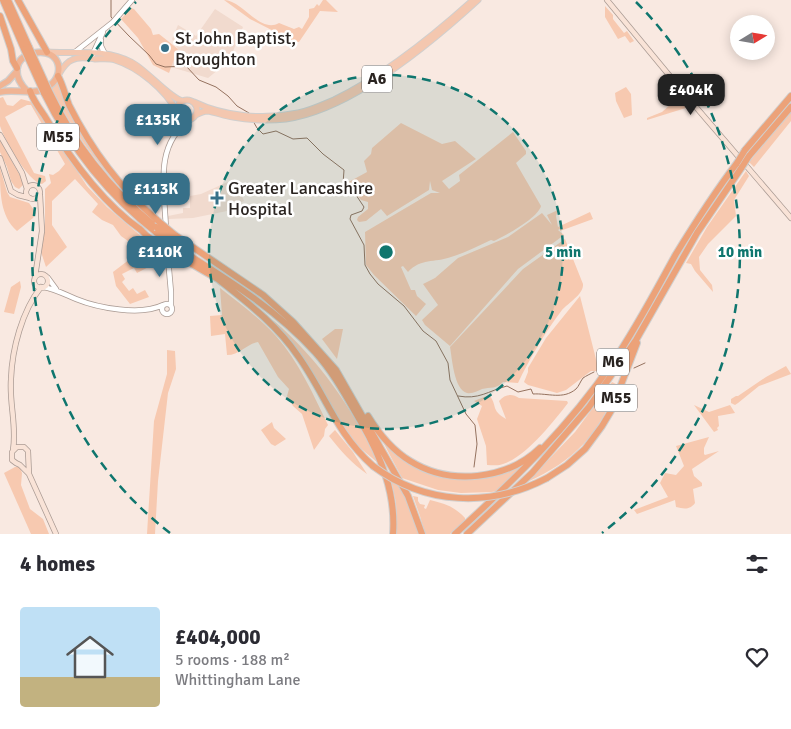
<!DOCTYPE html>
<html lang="en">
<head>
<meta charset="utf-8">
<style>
	body { margin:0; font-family:Signika,sans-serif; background:#f7f7f7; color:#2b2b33; height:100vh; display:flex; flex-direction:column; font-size:19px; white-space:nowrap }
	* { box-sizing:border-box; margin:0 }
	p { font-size:16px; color:#7c7c81 }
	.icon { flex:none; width:28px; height:28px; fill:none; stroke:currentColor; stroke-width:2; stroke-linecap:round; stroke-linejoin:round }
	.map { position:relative; height:534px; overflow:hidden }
	.details { display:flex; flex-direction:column; background:#fff; flex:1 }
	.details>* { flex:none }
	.needle { width:32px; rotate:79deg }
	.buttons { position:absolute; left:730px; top:15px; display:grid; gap:10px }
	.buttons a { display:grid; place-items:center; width:45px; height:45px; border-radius:50%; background:#fff; box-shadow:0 2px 12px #0003; font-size:25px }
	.price { position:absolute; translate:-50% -42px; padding:0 11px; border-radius:10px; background:#377089; color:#fff; font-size:16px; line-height:32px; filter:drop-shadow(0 1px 2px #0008) }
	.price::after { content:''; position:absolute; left:50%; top:30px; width:15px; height:11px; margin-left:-8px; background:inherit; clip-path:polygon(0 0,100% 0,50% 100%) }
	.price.selected { background:#222; color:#fff }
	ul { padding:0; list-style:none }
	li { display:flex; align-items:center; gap:15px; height:125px; padding:0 20px }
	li+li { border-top:1px solid #e1e1e2 }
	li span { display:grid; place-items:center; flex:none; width:140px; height:100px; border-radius:5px; color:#555 }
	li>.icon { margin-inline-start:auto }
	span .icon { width:60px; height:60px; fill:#fffc; stroke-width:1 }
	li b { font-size:21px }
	h2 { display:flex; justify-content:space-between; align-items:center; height:60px; padding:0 20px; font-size:21px }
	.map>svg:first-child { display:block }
</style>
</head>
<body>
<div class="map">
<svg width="791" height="534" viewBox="0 0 791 534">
	<rect width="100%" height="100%" fill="#f9e9e1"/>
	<path fill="#f1dace" d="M215,9L243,27L229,61L208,78L171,67L178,49L172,39L178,25L196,36Z
		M234,179L244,201L227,209V211L193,218L168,219V216L183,213V208H190V196L201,194Z"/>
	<path fill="#f7c9b0" d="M224,0C242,0 260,34 279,23L294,29L299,27L302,29L309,17V9L314,8L317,4L319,6L323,0H326L338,12L320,11L299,42H295L250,19Z
		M605,6L613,15V19L624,33L627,31L634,41L630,43L625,36L618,39L605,17Z
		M131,8L134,9L151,29L153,35L159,34L178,49L169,73L153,65L138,38L121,19Z
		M59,81L65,100L126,194C95,162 70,127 51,87Z
		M626,87L631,94L632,115L624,118L616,101L615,93Z
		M680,96L689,107L647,120V118L662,112Z
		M3,97L7,105L13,106L21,99L32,102L87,186L107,207L162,254V260L137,273L134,268L122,274L125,279L122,282L129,291L133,288L137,294L145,290L149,297L130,304L116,286L113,272L138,253L135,246L121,236L113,225L102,220L92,212L98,204L75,179L52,201V225L67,247L46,267L41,252L45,222V189L51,183L49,174L53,175L59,171L65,164L31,105H27L5,117L34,173L45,176L46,181L42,184C28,182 4,139 0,126C0,118 0,107 0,98Z
		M791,110V121L754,167L749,162Z
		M401,123L442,144L455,141L476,159L442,181L449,189L460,181L459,175L513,132L526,151V154L516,163L541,206C538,218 505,236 494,241L491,240C478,246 465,253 451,257C434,263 421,258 408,272L403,266L401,267L411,290H415L417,296L426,304L416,316L374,275L366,265L365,232L431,193H440L432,190L430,181L429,190L387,216L381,209L366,221L359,222L357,220L358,217L368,209V202L361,200L355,192L349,191L345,184L367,172L364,161L371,154L372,148Z
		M0,140L22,179L23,185L19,189L15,187L11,181L7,167L0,152Z
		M0,168L7,192L10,197L29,203L36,213L33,218L17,231C0,216 0,192 0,168Z
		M746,171L749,176L734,200L736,216L708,244L699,257L700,270L712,285L713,292L695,271L691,264L686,263L707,227Z
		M558,210L556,216L558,227L590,212L593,219L560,231V229L558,230L564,235L518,269L450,346L425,325L422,320L438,305L423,284L435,278L458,258L508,237L542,213L552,225L547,215Z
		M565,239L583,284C584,294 568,303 562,310C545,332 530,358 518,383L503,382C497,389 490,387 482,389C477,391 473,394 467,393C454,390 452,358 450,347L523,269Z
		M20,281L21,287L14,314L4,312L11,287Z
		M220,288C239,303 260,318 276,336C299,362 313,394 328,425L325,429L324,436L314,450L302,414L293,406L287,396L289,389L278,377L258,342C246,344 240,355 227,355L225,334L211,336L210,316L222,315Z
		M580,296L599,371H591L566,390L557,393L528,385L524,382L528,372V368L546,338Z
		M273,320C319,360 353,408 378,463L359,447L343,428L299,352Z
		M335,329H343L337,359L322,339Z
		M167,350L175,351L176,369L168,393L158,481L155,534H147L154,421L167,374Z
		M786,366L791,374L759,386L738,403L735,405L731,403V399L736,396H738L766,377Z
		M612,382L618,385C600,433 575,461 527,482L575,432Z
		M489,395C498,405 490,410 506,419L499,401C505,394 512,393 519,398L567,401L568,403C554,421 526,457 503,464C499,466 492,465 487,465L486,446L477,419L482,406L474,401Z
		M694,405L709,412L730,405L735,413L718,416L719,426L717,428L718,430L714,432Z
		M272,422L274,428L286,439L275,446L271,444L261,430Z
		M335,430L353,452L367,474C351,463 341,451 329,436Z
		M709,437L704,448V454L705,455L719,451L692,469L694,476L702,483V486L693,489L695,503C690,510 684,509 676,507L675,500L637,514L634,510L668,497L660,483L665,473L676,475L684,466L676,446Z
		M383,442L411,464L471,479L530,459L499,491L491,492L461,493L438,490L402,478Z
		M15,467H20L22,473L21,485L30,509L43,519L49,534H31L4,473Z
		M391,480C408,489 413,516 419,534H397L396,503Z
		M413,496L418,497V501L420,504L425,505L424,508L426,509L430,500C445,504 454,506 465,518V521L450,534H425L420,516Z"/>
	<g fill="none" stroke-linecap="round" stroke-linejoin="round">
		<path stroke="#95725f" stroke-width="1" d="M111,0V17L129,36L149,55L156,64L165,67L186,66L199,80L216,87L228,96L237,106L249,113
			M253,121L257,128L263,134L276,131L293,139L307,138L323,154L344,170L343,184L348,192L356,195L364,207L362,211L351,215L350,219L364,245L365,265L370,274L378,284L404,306L423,331L436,341L448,363L450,380L466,414L475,425L477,444L474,467
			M634,368L645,363
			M458,396C479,400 488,391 507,386L518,392L531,389L533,394C548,393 563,400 576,389C579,386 580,382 583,378C586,376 590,374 594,372"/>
		<g stroke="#aa9b94" stroke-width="6">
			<path id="tertiary" d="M101,40V46L104,52
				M75,52L113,22L132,0
				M91,58L103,32
				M177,130L179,116
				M166,230C165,192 153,145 190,120
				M167,247L171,292V306
				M48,278L56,289
				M43,287C55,289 64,294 76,299C98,308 141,316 163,305
				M162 309a5 5 0 1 1 10 0a5 5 0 1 1-10 0Z"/>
		</g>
		<g stroke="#aa9b94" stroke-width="6">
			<path id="secondary" d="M607,0L683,92L791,218
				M0,135L22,173L27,189
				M0,158L11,191L18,195L30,198
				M26 192a7 7 0 1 1 14 0a7 7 0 1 1-14 0Z
				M34 281a7 7 0 1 1 14 0a7 7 0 1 1-14 0Z
				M35,277L42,231L40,195
				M13,450C17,426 9,403 11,379C12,349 22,311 41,287
				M29,474L20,465L16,463L12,460V452L17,447H24L28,451L29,474L56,534"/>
		</g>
		<g stroke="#d0cfce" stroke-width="7">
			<path id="primary" d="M48,52C77,54 104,48 131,62C147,70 170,99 183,101
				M59,74C62,69 66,62 72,60C79,56 88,58 95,59C102,59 109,58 115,60C138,67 166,90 177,112
				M177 110a10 10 0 1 1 20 0a10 10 0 1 1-20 0Z
				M194,102C225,117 264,120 298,113C310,111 322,105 334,100C385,75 431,38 473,0
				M196,115C200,113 203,111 207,111C216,112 224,116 233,117C250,120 269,121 286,119C351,110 430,44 478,0"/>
		</g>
		<g stroke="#d0cfce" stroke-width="8">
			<path id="trunk" d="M0,86L8,81L17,71
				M0,92C15,88 32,96 46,88C68,76 60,47 34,53C12,58 13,77 27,91"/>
		</g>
		<g stroke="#d0cfce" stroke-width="8">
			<path id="motorway" d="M3,0L24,49
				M8,0L29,47
				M18,0L47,52
				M0,16L11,49L13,61L17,68
				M58,76C63,85 65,95 69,105C91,149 120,188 157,220
				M30,91C33,100 39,108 44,115C69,157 101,202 141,230
				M49,91C74,144 111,190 156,227
				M44,93C71,148 109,196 157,233
				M745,150L791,96
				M749,156L791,107
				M140,229L147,236L159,244
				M175,235L263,295L293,322L336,370L408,496L422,534
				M176,247C225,278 275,308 315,352C334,373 347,398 361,422C381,457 396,493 393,534
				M176,255L221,281
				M219,280C248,303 277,325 298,356C326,395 335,432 373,466
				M368,416C379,434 392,450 410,461C450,486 507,480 540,448
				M547,478L567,465L585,449L602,426L611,411L637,343
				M455,534C513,481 569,427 613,362C637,327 656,290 676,254C695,223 715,192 737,163
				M467,534L532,473L589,407L636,340L697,233L742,167"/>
		</g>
		<use href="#tertiary" stroke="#fff" stroke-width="4.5"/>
		<use href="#secondary" stroke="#f9e3d7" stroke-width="4.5"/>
		<use href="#primary" stroke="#f4c7af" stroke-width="5"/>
		<use href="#trunk" stroke="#f0b494" stroke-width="5.5"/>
		<use href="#motorway" stroke="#eca279" stroke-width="6"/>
		<g stroke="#d0cfce" stroke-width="8" stroke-linecap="butt">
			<path id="motorway-bridge" d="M29,47L49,91
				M24,49L44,93
				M737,163L745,150
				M742,167L749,156
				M157,220L175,235
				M156,227L176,241
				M157,233L176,247
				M159,244L176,255
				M373,466C425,505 490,508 547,478"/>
		</g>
		<use href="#motorway-bridge" stroke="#eca279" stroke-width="6"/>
	</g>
	<circle cx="386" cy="252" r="177" fill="#0f766e" fill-opacity=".12"/>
	<g fill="none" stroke="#0f766e" stroke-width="2.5" stroke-dasharray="9 6">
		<circle cx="386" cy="252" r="177"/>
		<path d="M170 533A354 354 0 0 1 136 2M636 2A354 354 0 0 1 602 533"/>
	</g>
	<g fill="#377089" stroke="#fff" stroke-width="2">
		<circle cx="165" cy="48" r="5"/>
		<path d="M214.5 190.5h5v5h5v5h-5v5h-5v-5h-5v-5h5z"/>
	</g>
	<g text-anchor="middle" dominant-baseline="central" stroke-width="5" stroke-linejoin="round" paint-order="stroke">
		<g fill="#fff" stroke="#6a6664" stroke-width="1">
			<rect x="362" y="65.5" width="30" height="27" rx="4"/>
			<rect x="37" y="123.5" width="42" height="27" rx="4"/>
			<rect x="597" y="348.5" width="32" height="27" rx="4"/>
			<rect x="595" y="384.5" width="42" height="27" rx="4"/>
		</g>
		<g font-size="16" font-weight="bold" fill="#2a2421">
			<text x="377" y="79">A6</text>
			<text x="58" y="137">M55</text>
			<text x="613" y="362">M6</text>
			<text x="616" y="398">M55</text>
		</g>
		<g font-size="18" fill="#2a2421" stroke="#fff" text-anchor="start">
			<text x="175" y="38">St John Baptist,<tspan x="175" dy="21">Broughton</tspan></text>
			<text x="228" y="188">Greater Lancashire<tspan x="228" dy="21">Hospital</tspan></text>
		</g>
	</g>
	<circle cx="386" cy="252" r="8" fill="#0f766e" stroke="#fff" stroke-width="2.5"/>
	<g font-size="15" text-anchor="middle" font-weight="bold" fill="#0f766e" stroke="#fff" stroke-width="5" stroke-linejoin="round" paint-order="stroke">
		<text x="563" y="257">5 min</text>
		<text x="740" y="257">10 min</text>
	</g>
</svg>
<div class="buttons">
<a><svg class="needle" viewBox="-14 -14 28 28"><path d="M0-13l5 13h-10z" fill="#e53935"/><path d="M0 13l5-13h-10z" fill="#7c7c81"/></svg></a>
</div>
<b class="price selected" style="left:691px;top:116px">£404K</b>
<b class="price" style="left:158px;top:146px">£135K</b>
<b class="price" style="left:156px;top:215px">£113K</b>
<b class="price" style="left:160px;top:278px">£110K</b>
</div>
<section class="details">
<h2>4 homes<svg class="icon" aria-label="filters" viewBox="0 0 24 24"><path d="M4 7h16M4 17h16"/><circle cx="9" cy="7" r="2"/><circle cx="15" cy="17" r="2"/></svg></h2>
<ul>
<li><span style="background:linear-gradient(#bfe0f5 70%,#c2b280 0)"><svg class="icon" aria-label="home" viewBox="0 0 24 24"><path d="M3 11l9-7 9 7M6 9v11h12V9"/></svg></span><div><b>£404,000</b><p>5 rooms · 188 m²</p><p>Whittingham Lane</p></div><svg class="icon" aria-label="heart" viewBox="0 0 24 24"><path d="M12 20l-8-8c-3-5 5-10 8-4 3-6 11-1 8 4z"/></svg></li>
</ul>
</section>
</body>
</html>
